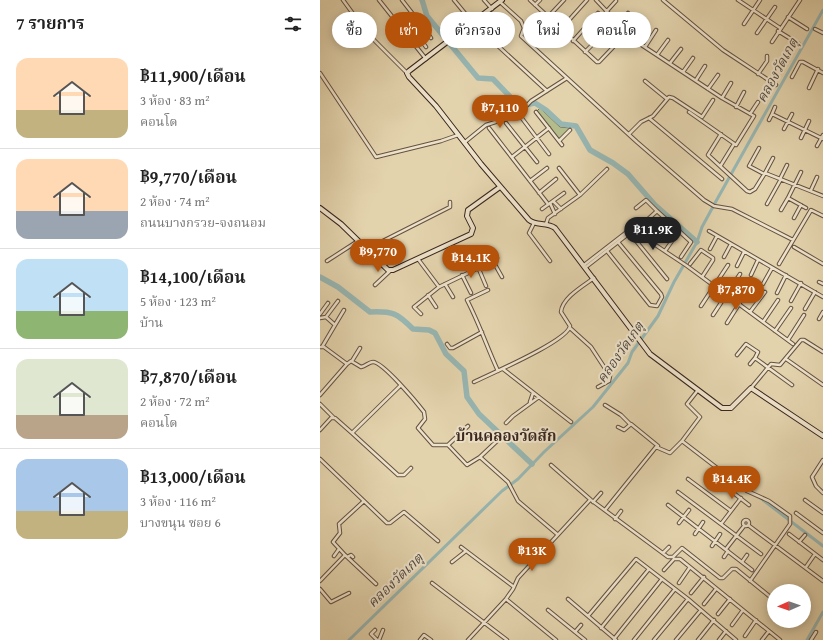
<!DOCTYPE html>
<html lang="th">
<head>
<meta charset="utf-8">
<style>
	body { margin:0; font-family:"Gentium Book Plus","Noto Serif Thai",serif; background:#f2f2f2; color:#222; height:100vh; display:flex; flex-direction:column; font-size:15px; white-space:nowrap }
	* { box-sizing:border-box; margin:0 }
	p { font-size:13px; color:#767676 }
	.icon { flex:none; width:22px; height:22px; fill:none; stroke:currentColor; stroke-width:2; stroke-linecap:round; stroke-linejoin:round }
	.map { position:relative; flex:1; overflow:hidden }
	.side { display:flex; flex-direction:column; background:#fff; width:320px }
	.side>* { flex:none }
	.hud { position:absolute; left:12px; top:12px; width:380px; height:36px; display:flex; gap:8px }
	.needle { width:26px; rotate:268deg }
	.controls { position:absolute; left:447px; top:584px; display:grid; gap:8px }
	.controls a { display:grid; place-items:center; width:44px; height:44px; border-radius:50%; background:#fff; box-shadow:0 2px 10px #0003; font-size:20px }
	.price { position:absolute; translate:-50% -34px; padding:0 9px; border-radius:14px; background:#b45309; color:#fff; font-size:13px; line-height:26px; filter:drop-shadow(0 1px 2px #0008) }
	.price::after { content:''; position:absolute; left:50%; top:24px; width:12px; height:9px; margin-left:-6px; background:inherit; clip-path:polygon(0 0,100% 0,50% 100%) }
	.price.current { background:#222; color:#fff }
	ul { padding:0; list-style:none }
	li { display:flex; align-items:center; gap:12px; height:100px; padding:0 16px }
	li+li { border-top:1px solid #e0e0e0 }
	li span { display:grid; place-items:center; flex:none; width:112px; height:80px; border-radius:12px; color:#555 }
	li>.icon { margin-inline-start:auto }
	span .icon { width:48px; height:48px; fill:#fffc; stroke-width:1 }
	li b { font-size:17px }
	h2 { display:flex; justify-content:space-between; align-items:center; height:48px; padding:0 16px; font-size:17px }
	.pill { padding:0 14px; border-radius:18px; background:#fff; box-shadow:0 2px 10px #0003; font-size:14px; line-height:36px }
	.pill.current { background:#b45309; color:#fff }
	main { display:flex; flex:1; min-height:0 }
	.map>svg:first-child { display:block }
</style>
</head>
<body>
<main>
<section class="side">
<h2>7 รายการ<svg class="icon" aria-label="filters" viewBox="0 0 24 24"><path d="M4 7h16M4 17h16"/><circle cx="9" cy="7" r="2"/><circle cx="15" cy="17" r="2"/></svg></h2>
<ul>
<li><span style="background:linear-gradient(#ffd9b3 65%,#c2b280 0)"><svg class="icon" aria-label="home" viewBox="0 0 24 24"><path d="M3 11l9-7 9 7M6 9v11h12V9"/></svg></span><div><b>฿11,900/เดือน</b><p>3 ห้อง · 83 m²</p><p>คอนโด</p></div></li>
<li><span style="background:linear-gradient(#ffd9b3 65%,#9aa5b1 0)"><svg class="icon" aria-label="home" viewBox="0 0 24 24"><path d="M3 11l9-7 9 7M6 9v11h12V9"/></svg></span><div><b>฿9,770/เดือน</b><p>2 ห้อง · 74 m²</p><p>ถนนบางกรวย-จงถนอม</p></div></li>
<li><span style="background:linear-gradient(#bfe0f5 65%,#8fb573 0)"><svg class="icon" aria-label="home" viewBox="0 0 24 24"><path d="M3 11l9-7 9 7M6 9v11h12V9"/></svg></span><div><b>฿14,100/เดือน</b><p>5 ห้อง · 123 m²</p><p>บ้าน</p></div></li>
<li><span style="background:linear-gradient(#dfe7d0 70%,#b9a48a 0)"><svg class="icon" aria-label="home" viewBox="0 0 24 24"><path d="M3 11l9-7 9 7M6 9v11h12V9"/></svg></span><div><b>฿7,870/เดือน</b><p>2 ห้อง · 72 m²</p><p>คอนโด</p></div></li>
<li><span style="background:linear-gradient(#a9c7e8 65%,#c2b280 0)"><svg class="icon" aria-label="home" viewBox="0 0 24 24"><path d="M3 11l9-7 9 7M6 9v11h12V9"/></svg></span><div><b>฿13,000/เดือน</b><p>3 ห้อง · 116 m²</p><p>บางขนุน ซอย 6</p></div></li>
</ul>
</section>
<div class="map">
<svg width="503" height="640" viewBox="0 0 503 640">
	<rect width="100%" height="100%" fill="#e3d3ad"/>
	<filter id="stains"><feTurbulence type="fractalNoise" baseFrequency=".005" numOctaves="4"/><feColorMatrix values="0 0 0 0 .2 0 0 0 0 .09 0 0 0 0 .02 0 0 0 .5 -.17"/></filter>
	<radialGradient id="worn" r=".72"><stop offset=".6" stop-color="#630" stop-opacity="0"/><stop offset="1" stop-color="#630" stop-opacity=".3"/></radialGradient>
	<path fill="#b3bc8a" stroke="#767154" d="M220,108L240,127L250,128L238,141L216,112Z"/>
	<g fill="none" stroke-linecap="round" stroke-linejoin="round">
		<path stroke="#97b6b2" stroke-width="3" d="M443,500L503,546
			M29,640L182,491L198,479L224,452L273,407L308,363L312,352L338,316L354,282L377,242L382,227L395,203L503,10
			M487,640L503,612"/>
		<path stroke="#97b6b2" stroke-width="5.5" d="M102,0L107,16L158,78L173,79L199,106L215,103L226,110L241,124L256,126L270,150L293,163L308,174L335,205L377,242
			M0,277L18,287L50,312C73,311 77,313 93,329L109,330L115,333L126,354L144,371L147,397L159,414L212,464"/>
		<g stroke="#645142" stroke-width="4.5">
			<path id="street" d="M23,0L47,33L87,73
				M59,0L106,59
				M82,0L106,31L92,41
				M134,0L153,23L227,91
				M164,0L172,9
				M210,0L277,62H279L301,39
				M276,0L314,40L402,98L434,116L416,145L369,112
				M343,0L403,50L456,85
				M418,0L460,28
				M180,2L201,21L204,28L201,36L317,142L384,200L394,206L412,209L473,240
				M215,5L220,0
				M286,12L296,1
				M228,17L244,0
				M468,17L487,29
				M298,24L308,13
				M424,24L440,0
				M241,29L267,0
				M495,29L503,33
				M106,31L111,38
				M458,31L479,44
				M437,33L455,7
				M98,36L106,47
				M310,37L320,23
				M253,41L278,13
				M452,42L480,0
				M325,47L336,30
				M265,52L289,28
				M337,55L348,40
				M350,63L361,49
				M363,72L373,58
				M0,73L56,157L121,141L138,135
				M438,74L447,61V56
				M472,77L480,62H483L503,73
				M376,80L385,66
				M325,81L347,99
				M489,88L498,69
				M388,89L398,75
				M402,98L411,83
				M416,107L424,92
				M455,107L452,114L503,139
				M216,112L242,145
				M430,114L438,102
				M201,117L229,154
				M329,118L402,179
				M449,120L452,114
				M186,123L217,162
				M169,128L228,204
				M464,129L472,114
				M309,134L321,122L333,116L349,97L353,98L382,117L393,100
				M401,134L388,155L427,191L430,192L435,189L445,173L503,196
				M481,138L489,121
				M239,141L250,130
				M145,142L166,125L198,115L211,101L247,78
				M497,146L503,135
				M439,148L429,166L444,174
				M192,157L229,128
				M401,165L414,144
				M239,168L260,195
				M481,172L468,198L486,208
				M445,173L453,158
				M460,179L467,165
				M210,181L227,168
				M491,190L497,177
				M219,193L236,179
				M233,201L241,209
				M230,203L235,214
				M447,204L461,179
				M316,208L326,200L337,211L326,221L319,234
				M222,209L244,193
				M461,210L468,198
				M337,211L359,231
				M474,218L481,205
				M214,223L209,233L230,261
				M226,224L228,218L260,195L287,169
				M312,228L319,234L367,266L473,344
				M308,231L347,279
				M389,231L503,297
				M332,243L347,221
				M474,247L503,264
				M47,249L130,207V202
				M390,249L397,236
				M287,251L330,305L337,306L342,297L341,294L298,242
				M345,251L359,231L371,242L361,257
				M404,257L411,244
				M98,259L119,287L94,307L101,314
				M7,261L38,241
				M173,261L177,258
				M370,264L381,250L393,258V260L382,277
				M459,264L491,210L503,216
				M264,265L308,231L326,221
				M417,266L424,252
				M158,267L166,286
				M266,267L307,235L319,234
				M142,275L151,293
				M431,275L438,260
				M499,282L503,284
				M125,284L133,297
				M443,284L452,268
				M55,285L71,270
				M119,287L173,261L182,277
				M168,290L147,300C159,323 167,347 178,371
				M457,293L466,275
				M108,295L116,307
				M471,301L481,283
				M381,306L408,265
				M485,309L495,292
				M430,312L445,292
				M0,314L8,303
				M393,315L420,274
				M6,317L18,301
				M0,318L6,317L15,325L2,347
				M499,319L503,312
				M443,322L458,300
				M407,323L433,282
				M15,325L24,310
				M250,328L271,347L290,376L289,381L278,387
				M455,331L471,308
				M468,340L484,315
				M127,344L130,348H133L162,332
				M0,347H4L27,364L31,361L41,367C46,366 49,362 53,362C63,362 97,403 104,412L105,419L98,428L113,445H128L147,465L160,457L188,482L198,501L237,534
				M417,355L426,344L438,352L435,358
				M466,359L503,385
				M32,361L40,348
				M430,364L435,358L472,385
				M183,369L251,422
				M154,382C170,374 248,341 250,326L241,312C242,298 263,286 274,278
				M431,388L451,364L460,365L481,340H484L503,352
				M0,395L27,364
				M210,402L213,393
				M0,404L13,417
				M285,405L301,415L310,424
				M186,423L193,416L219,397
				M298,427L304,430L311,424L338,446
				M0,430L11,418H15L32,433L80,386
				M32,433L78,475H84L91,468
				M362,441L427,491L449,501L470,516V524L430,581
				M128,445L148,426
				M160,457L177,441
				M0,459L67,523H70L84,512L118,541
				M503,460L492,477L496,486L503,493
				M231,465L271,500L348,557H353L362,548L400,578H403L412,569H416L454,600
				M368,479L411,511
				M402,484L429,505
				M358,492L441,554
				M485,500L503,513
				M273,502L281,493
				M348,505L432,570
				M285,510L336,447L350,453L362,441L380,417L367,404L378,390
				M476,513L503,533
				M295,519L301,511
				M423 523a3 3 0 1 1 6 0a3 3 0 1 1-6 0Z
				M359,523L369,510
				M401,524L421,498
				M428,525L503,581
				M375,534L383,522
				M469,534L503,560
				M479,542L485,535
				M392,546L400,534
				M141,547L194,587
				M406,549L424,526
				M343,553L349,547
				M25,555L56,584
				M14,556L19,549
				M27,557L31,555L33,557
				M404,557L408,551
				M132,562L146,551
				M422,562L427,555
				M486,567L495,554
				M344,570L354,559H360L460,640
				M0,581L25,555L13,542L20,533L19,524L44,501
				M112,583L187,640
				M359,583L370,567
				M0,589L11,602L29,593
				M371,593L384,577
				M186,599L236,640
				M248,599L296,640
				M384,604L396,589
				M228,610L265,640
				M398,614L410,599
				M268,616L316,559L368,599L416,640
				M412,625L423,610
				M281,628L329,569
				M55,630L51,634L57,640
				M255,632L261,625
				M425,636L436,620
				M294,639L342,579
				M59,640L63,630
				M100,640L104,635L111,640
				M148,640L186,599L193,589L198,578L270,500
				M314,640L355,589
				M334,640L368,599
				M356,640L381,610
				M378,640L394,620
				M399,640L406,631
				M442,640L449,631
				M491,640L496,632"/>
		</g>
		<g stroke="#39261e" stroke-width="6">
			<path id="secondary" d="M182,0L89,71L87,73L89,77L116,106L161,164L209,220C216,226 227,222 235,228L330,354L402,408H411L431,388L503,436
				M0,208L21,224L64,266L68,270H73L151,234L153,228L147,216L148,210L180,187"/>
		</g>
		<use href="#street" stroke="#ede2ca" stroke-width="2.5"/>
		<use href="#secondary" stroke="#ede2ca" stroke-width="4"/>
	</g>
	<g text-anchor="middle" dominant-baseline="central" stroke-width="4" stroke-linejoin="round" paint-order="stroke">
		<g font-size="14" font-style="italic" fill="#504a43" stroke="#ede2ca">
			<text transform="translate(457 70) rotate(-61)">คลองวัดเกตุ</text>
			<text transform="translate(300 352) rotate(-55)">คลองวัดเกตุ</text>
			<text transform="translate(75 580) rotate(-44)">คลองวัดเกตุ</text>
		</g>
		<g font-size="15" font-weight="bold" fill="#39261e" stroke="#ede2ca">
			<text x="186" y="435">บ้านคลองวัดสัก</text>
		</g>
	</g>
	<rect width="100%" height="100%" filter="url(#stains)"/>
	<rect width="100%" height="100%" fill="url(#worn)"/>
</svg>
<div class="controls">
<a><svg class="needle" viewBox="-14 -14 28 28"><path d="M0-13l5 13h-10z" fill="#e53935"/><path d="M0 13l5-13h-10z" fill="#767676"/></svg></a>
</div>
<b class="price" style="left:180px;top:129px">฿7,110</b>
<b class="price current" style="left:333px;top:251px">฿11.9K</b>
<b class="price" style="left:58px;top:273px">฿9,770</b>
<b class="price" style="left:151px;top:279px">฿14.1K</b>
<b class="price" style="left:416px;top:311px">฿7,870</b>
<b class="price" style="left:412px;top:500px">฿14.4K</b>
<b class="price" style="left:212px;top:572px">฿13K</b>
<div class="hud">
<a class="pill">ซื้อ</a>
<a class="pill current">เช่า</a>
<a class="pill">ตัวกรอง</a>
<a class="pill">ใหม่</a>
<a class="pill">คอนโด</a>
</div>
</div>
</main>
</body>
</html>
